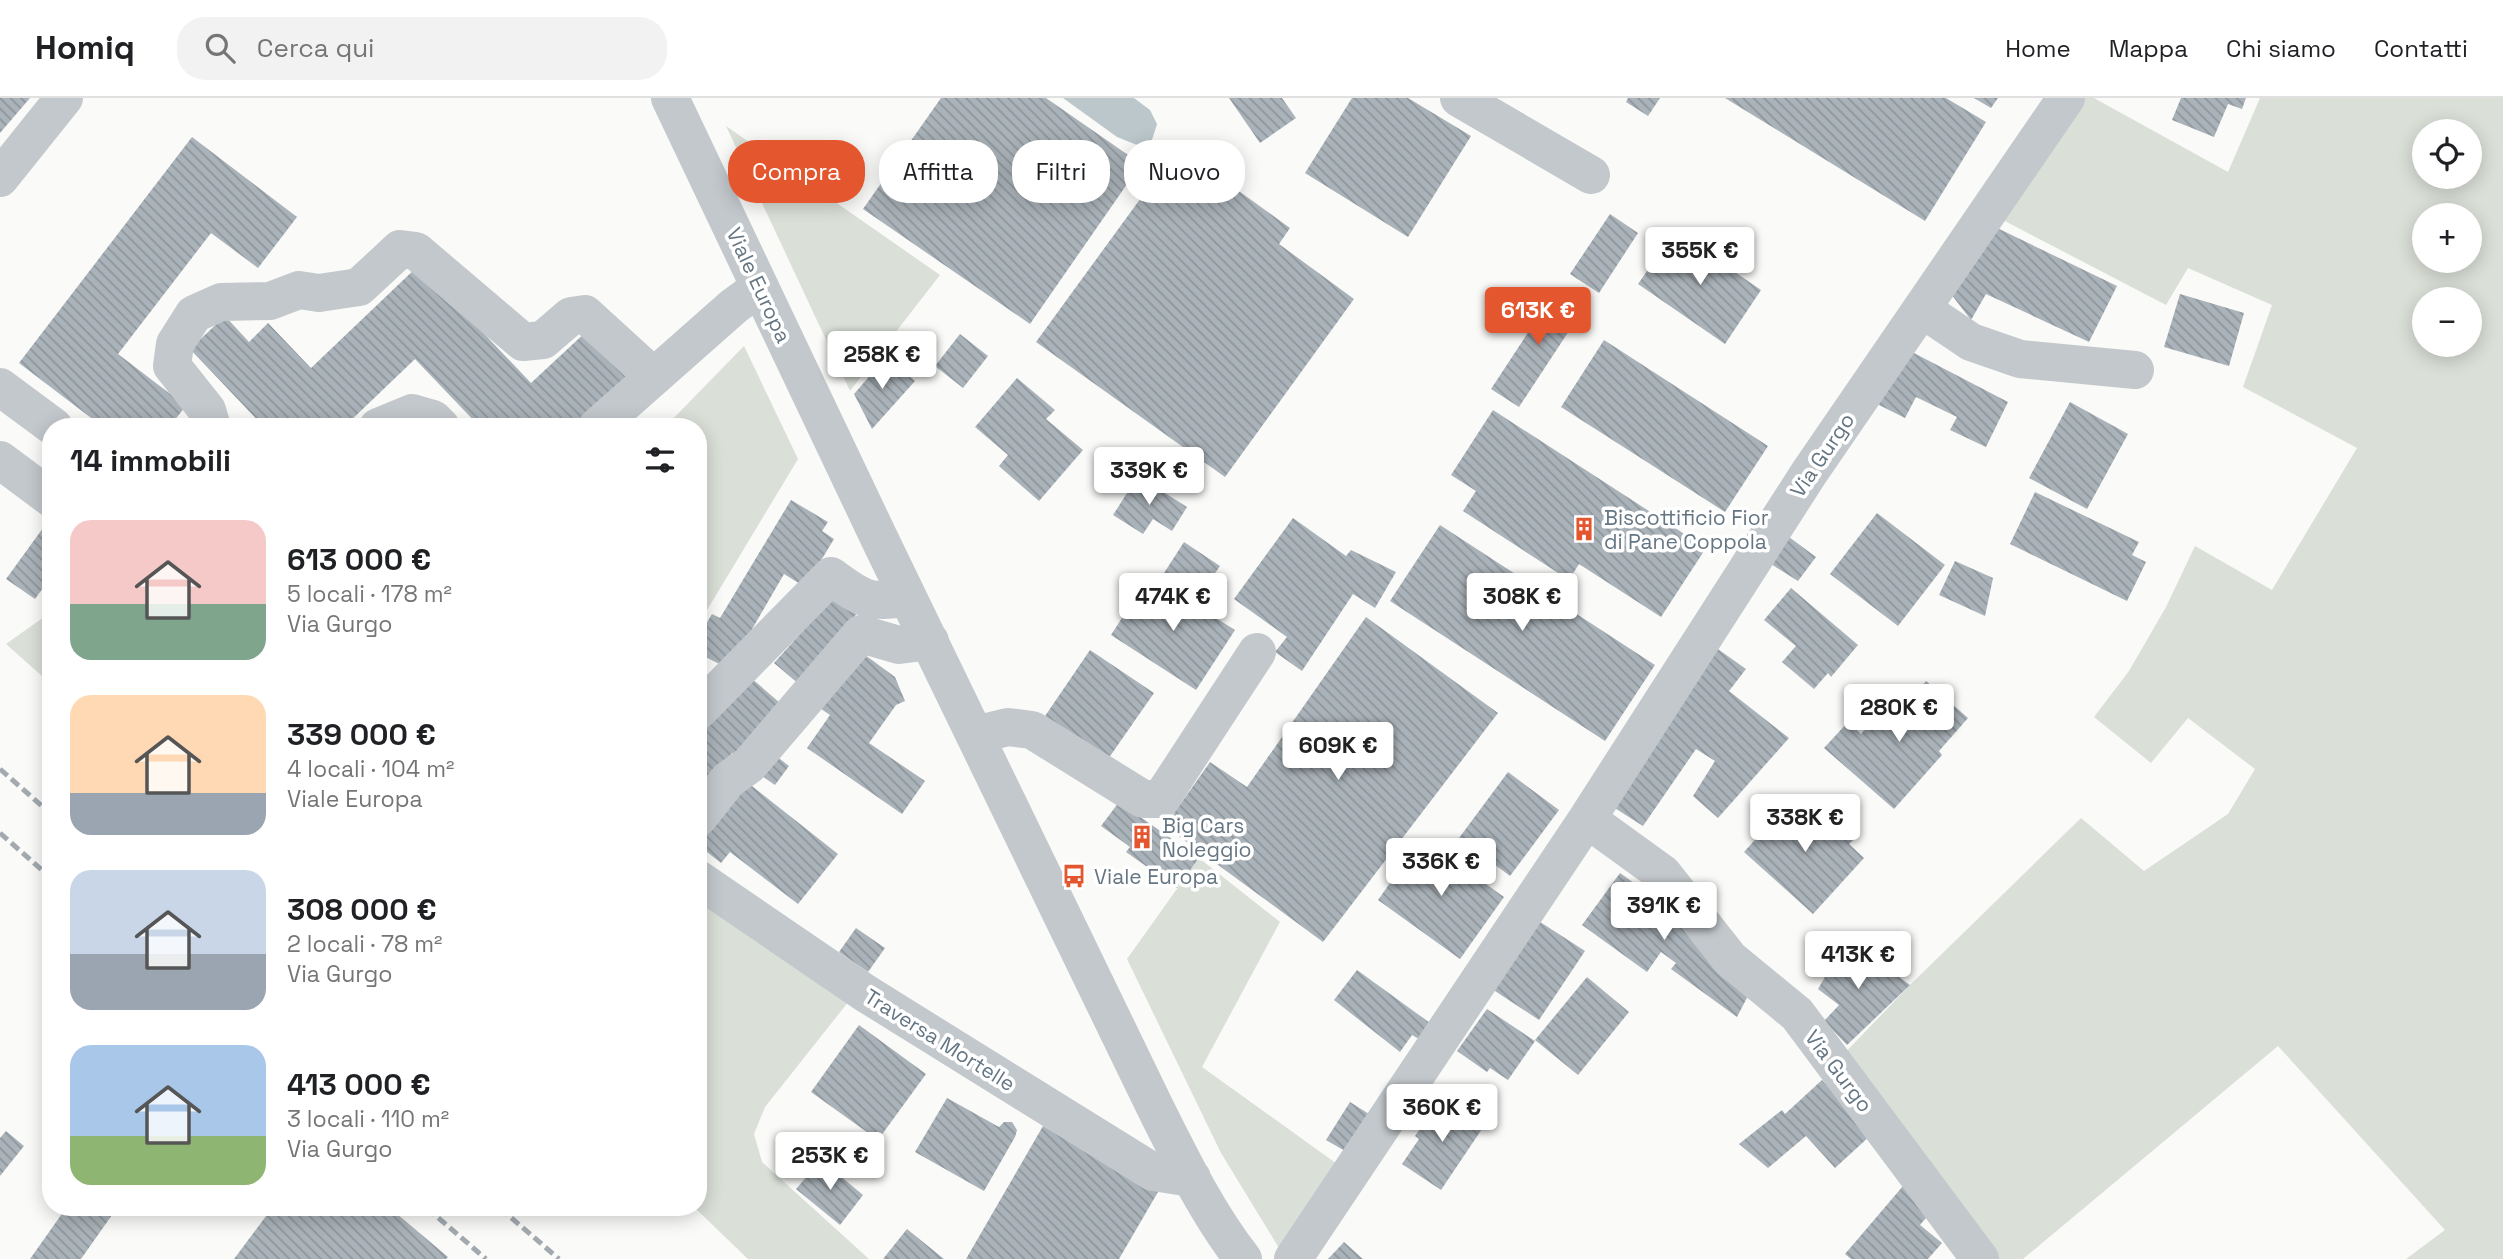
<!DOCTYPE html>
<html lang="it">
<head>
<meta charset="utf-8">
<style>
	body { margin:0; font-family:"Space Grotesk",sans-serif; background:#f2f2f2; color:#202124; height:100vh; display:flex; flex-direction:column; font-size:26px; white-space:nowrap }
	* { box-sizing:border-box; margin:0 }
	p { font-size:23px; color:#757577 }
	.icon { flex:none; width:38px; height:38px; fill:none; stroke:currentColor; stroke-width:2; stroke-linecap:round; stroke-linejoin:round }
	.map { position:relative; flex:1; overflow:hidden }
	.drawer { position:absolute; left:42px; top:320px; width:665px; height:798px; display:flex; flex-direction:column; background:#fff; border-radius:28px; box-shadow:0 4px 18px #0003 }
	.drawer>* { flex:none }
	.banner { position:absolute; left:728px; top:42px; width:665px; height:63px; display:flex; gap:14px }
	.controls { position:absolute; left:2412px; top:21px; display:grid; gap:14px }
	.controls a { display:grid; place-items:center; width:70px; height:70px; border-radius:50%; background:#fff; box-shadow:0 4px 18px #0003; font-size:35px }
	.price { position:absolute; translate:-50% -60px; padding:0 16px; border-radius:7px; background:#fff; color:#222; font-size:23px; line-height:46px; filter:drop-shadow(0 2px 4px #0008) }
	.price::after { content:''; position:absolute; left:50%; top:42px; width:21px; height:16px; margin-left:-10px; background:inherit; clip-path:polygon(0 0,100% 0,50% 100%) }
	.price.on { background:#e4572e; color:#fff }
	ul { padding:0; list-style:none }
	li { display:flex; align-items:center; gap:21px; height:175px; padding:0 28px }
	li span { display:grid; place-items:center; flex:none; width:196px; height:140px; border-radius:21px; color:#555 }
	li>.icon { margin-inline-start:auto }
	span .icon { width:84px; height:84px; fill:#fffc; stroke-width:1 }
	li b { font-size:30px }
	h2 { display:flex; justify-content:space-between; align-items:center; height:84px; padding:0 28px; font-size:30px }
	.chip { padding:0 24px; border-radius:28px; background:#fff; box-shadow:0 4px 18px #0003; font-size:24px; line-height:63px }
	.chip.on { background:#e4572e; color:#fff }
	header { display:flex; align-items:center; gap:42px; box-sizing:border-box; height:98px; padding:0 35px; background:#fff; border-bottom:2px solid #e0e0e0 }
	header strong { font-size:33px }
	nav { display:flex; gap:38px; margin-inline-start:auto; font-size:24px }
	.search { width:490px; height:63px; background:#f2f2f2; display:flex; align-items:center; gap:18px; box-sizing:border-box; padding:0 24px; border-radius:28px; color:#757577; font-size:26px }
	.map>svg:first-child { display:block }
</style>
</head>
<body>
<header>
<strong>Homiq</strong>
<div class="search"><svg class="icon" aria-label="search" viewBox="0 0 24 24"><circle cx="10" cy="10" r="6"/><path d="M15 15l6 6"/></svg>Cerca qui</div>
<nav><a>Home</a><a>Mappa</a><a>Chi siamo</a><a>Contatti</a></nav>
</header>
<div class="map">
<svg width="2503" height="1161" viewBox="0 0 2503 1161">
	<defs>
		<pattern id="building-back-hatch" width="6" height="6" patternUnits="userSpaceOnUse" patternTransform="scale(1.75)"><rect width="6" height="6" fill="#aab3b9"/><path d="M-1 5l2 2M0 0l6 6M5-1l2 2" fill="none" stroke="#8e969c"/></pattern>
	</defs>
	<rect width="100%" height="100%" fill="#fafaf8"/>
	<path fill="#dadfd7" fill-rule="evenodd" d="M2078,0H2094L2228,74L2260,0H2503V1161H2406L2445,1132L2278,948L2023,1161H1994L1839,961L1910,887L2081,720L2144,773L2228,716L2255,671L2188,620L2151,665L2094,619L2129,573L2166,509L2195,448L2272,492L2357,350L2243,289L2272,207L2188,170L2166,207L2001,121ZM2424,33H2469V79H2424ZM2424,117H2469V163H2424ZM2424,201H2469V247H2424Z
		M726,28L940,177L850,293Z
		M744,248L798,361L698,527V329H665Z
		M51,514V586L6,546Z
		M1199,760L1280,824L1202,969L1337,1066L1279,1150L1221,1055L1127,861Z
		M698,799L849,903L765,1009L754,1036L762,1064L869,1161H748L695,1110H698Z"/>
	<path fill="#bbc7cb" d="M1063,0H1134L1150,12L1157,26L1151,45L1142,49L1117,39Z"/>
	<path fill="url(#building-back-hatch)" d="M0,0H30L0,35Z
		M941,0H1046L1141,66L1030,226L863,111Z
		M1229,0H1282L1296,20L1260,45Z
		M1352,0H1408L1471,38L1408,139L1305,75Z
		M1628,0H1660L1648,18L1626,4Z
		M1725,0H1946L1986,24L1925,123Z
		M1974,0H1998L1991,10Z
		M2181,0H2246L2242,11L2228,6L2214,39L2172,22Z
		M192,39L297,119L258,170L211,135L118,256L186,308L169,329H103L19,265Z
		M1178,49L1290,130L1279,146L1354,201L1225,379L1036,244Z
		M1610,116L1638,135L1599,195L1570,176Z
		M1995,129L2117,188L2089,244L1986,196L1971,222L1951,196Z
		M1675,133L1761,192L1725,246L1638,186Z
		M419,167L531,285L588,232L632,279L580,329H480L415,261L344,329H264L190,251L225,218L249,244L268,225L311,270Z
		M1558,189L1586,207L1519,309L1491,291Z
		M2180,196L2244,215L2229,268L2164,249Z
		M960,236L988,258L963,290L935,268Z
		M1604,242L1768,348L1725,414L1561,309Z
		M1912,254L2008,304L1986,349L1950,332L1957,319L1916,299L1905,320L1877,306Z
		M886,259L915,283L872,331L854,296Z
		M1017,280L1055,312L1046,321L1083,352L1039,403L999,368L1008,357L975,329Z
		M2070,304L2128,336L2087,411L2029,380Z
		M1493,312L1706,450L1661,519L1579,466L1569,482L1463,413L1476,393L1451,377Z
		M1138,378L1187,409L1172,433L1153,421L1143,436L1113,417Z
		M2035,394L2139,444L2132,457L2146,464L2127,503L2010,446Z
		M791,402L828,424L822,433L834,441L805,489L784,476L729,571L698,555V539L712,516L720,520Z
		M1877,415L1945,467L1898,528L1830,476Z
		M51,419V479L35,501L6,481Z
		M1293,420L1346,458L1351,452L1396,474L1375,510L1353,496L1302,573L1275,554L1287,539L1234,501Z
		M1440,427L1655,567L1605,643L1390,503Z
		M1789,439L1816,459L1798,483L1771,466Z
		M1184,444L1220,468L1199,498L1164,475Z
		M1955,463L1993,480L1985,518L1939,497Z
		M1149,478L1235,532L1196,592L1111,537Z
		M1791,490L1858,547L1831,579L1828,575L1814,591L1782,564L1796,548L1764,522Z
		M831,495L858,514L800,587L774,565L811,524Z
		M1366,519L1498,615L1323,844L1165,728L1210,664L1247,689Z
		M1715,549L1746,571L1729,593L1789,640L1718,720L1693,698L1715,663L1696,651L1643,728L1610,707Z
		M1090,552L1154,595L1106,664L1043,621Z
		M861,554L895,579L905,603L896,607L869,645L925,683L902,716L807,650L830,617L820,610Z
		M750,579L787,611L741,662L732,655L711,680L698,707V626Z
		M1926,583L1968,620L1939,653L1942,657L1894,711L1824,650L1848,624L1861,636L1886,607L1897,617Z
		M766,650L789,668L775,687L755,673Z
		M1508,674L1559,712L1510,778L1459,740Z
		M743,681L838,756L798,806L730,754L721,765L698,747V737Z
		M1795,697L1820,720L1825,714L1855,740L1849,746L1864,760L1813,816L1744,754Z
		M1119,704L1199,760L1177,790L1126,754L1130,749L1101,728Z
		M1422,740L1504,799L1460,861L1378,802Z
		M1620,775L1699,832L1750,894L1737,919L1671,871L1676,865L1661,854L1647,874L1582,827Z
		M1534,820L1585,853L1539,922L1489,889Z
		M856,830L885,850L868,874L839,854Z
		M1847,841L1910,887L1847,947L1824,923L1839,907L1818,891Z
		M1357,872L1430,925L1419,941L1412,937L1400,954L1334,902Z
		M1587,879L1629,914L1578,977L1535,942Z
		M1487,911L1535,943L1508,982L1490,970L1487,974L1457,953Z
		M859,927L926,976L878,1042L811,994Z
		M1822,982L1871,1037L1835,1070L1806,1038L1768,1070L1739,1046L1782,1012L1785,1016Z
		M947,1000L999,1029L1004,1024H1012L1017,1032L1015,1039L984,1093L915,1054Z
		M1441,1000L1484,1028L1441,1092L1402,1066L1419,1041L1415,1038Z
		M1350,1004L1369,1016L1345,1053L1326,1042Z
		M1043,1028L1158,1094L1119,1161H966Z
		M6,1033L24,1048L0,1078V1040Z
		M821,1062L863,1097L840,1127L796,1091Z
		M1903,1088L1932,1113L1920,1127L1942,1145L1928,1161H1851L1845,1156Z
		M66,1110H102L112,1117L81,1161H30Z
		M272,1110H390L448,1159L446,1161H234Z
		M907,1131L944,1161H883Z
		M1344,1144L1363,1161H1328Z"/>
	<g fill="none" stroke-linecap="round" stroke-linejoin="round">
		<path stroke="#c3c8cc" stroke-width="38" d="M670,0L881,444L1154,1007C1180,1059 1207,1115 1243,1161
			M1459,0L1591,77
			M0,80L64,0
			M1922,211L1971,244L2020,261L2135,272
			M0,289L54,329
			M212,329L207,312L172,268L175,246L194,216L221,204L270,203L299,192L319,195L359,189L400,151L416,153L523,244L543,242L571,218L585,216L654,279
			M378,329L412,315L433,321L441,329
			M597,329L734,208L760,189
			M0,362L51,400
			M698,613L831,478C863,502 868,505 908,500
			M975,637L1008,629L1032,632L1143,701H1161L1257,554
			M698,720L728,682L749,667L861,536L899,547L930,543
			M1587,721L1663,776L1730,861L1797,916L1980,1161
			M698,781L865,895L1153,1074L1192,1080
			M1293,1161L1587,721L1809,375L2066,0"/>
		<path stroke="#a2aab0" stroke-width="5" stroke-dasharray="10 5" stroke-linecap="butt" d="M0,671L51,716
			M0,735L51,780
			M427,1110L486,1161
			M500,1110L559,1161"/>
	</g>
	<defs>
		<g id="building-bare" transform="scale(1.89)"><path d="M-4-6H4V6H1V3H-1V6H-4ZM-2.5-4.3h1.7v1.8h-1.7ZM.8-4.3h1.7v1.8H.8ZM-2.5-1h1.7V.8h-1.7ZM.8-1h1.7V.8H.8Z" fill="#e4572e" stroke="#fff" stroke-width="2.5" paint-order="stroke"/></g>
		<g id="bus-bare" transform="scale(1.89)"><path d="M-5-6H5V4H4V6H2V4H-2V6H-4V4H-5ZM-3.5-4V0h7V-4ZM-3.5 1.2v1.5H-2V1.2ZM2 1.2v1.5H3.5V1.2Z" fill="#e4572e" stroke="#fff" stroke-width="2.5" paint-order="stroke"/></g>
	</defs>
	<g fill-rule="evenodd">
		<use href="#building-bare" x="1584" y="431"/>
		<use href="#building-bare" x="1142" y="739"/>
		<use href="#bus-bare" x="1074" y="778"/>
	</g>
	<g text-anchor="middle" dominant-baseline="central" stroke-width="7" stroke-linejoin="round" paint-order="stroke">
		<g font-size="21" fill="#657683" stroke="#fff">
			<text transform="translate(759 187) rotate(65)">Viale Europa</text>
			<text transform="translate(1822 357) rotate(-56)">Via Gurgo</text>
			<text transform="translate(940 942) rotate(32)">Traversa Mortelle</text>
			<text transform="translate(1839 973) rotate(53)">Via Gurgo</text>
		</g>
		<g font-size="21" fill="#657683" stroke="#fff" text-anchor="start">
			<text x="1604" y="419">Biscottificio Fior<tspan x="1604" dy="24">di Pane Coppola</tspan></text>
			<text x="1162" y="727">Big Cars<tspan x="1162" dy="24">Noleggio</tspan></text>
			<text x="1094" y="778">Viale Europa</text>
		</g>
	</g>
</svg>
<div class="controls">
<a><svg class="icon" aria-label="locate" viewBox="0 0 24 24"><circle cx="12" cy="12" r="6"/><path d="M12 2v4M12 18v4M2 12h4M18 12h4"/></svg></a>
<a>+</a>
<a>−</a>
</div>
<b class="price" style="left:1700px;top:189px">355K €</b>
<b class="price on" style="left:1538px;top:249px">613K €</b>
<b class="price" style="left:882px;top:293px">258K €</b>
<b class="price" style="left:1149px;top:409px">339K €</b>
<b class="price" style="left:1173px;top:535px">474K €</b>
<b class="price" style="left:1522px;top:535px">308K €</b>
<b class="price" style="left:1899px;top:646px">280K €</b>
<b class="price" style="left:1338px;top:684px">609K €</b>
<b class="price" style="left:1805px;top:756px">338K €</b>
<b class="price" style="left:1441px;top:800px">336K €</b>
<b class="price" style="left:1664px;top:844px">391K €</b>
<b class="price" style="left:1858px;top:893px">413K €</b>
<b class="price" style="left:1442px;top:1046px">360K €</b>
<b class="price" style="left:830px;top:1094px">253K €</b>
<div class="banner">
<a class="chip on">Compra</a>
<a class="chip">Affitta</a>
<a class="chip">Filtri</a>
<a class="chip">Nuovo</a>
</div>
<section class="drawer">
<h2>14 immobili<svg class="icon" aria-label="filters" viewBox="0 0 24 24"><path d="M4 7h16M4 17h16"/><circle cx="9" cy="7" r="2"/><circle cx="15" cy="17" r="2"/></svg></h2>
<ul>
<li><span style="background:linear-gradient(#f6c9c9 60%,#7fa58c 0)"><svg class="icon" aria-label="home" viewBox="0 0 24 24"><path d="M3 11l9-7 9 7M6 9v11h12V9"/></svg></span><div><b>613 000 €</b><p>5 locali · 178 m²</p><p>Via Gurgo</p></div></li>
<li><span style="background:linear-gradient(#ffd9b3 70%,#9aa5b1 0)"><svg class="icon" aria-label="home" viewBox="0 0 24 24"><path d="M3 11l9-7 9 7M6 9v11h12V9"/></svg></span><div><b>339 000 €</b><p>4 locali · 104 m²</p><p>Viale Europa</p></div></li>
<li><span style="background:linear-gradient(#c9d6e8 60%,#9aa5b1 0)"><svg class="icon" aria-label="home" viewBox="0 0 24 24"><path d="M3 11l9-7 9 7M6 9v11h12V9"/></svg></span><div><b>308 000 €</b><p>2 locali · 78 m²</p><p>Via Gurgo</p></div></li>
<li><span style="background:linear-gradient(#a9c7e8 65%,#8fb573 0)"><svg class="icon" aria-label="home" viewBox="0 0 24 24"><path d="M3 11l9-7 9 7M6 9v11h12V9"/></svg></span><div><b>413 000 €</b><p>3 locali · 110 m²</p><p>Via Gurgo</p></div></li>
</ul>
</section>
</div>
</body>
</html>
